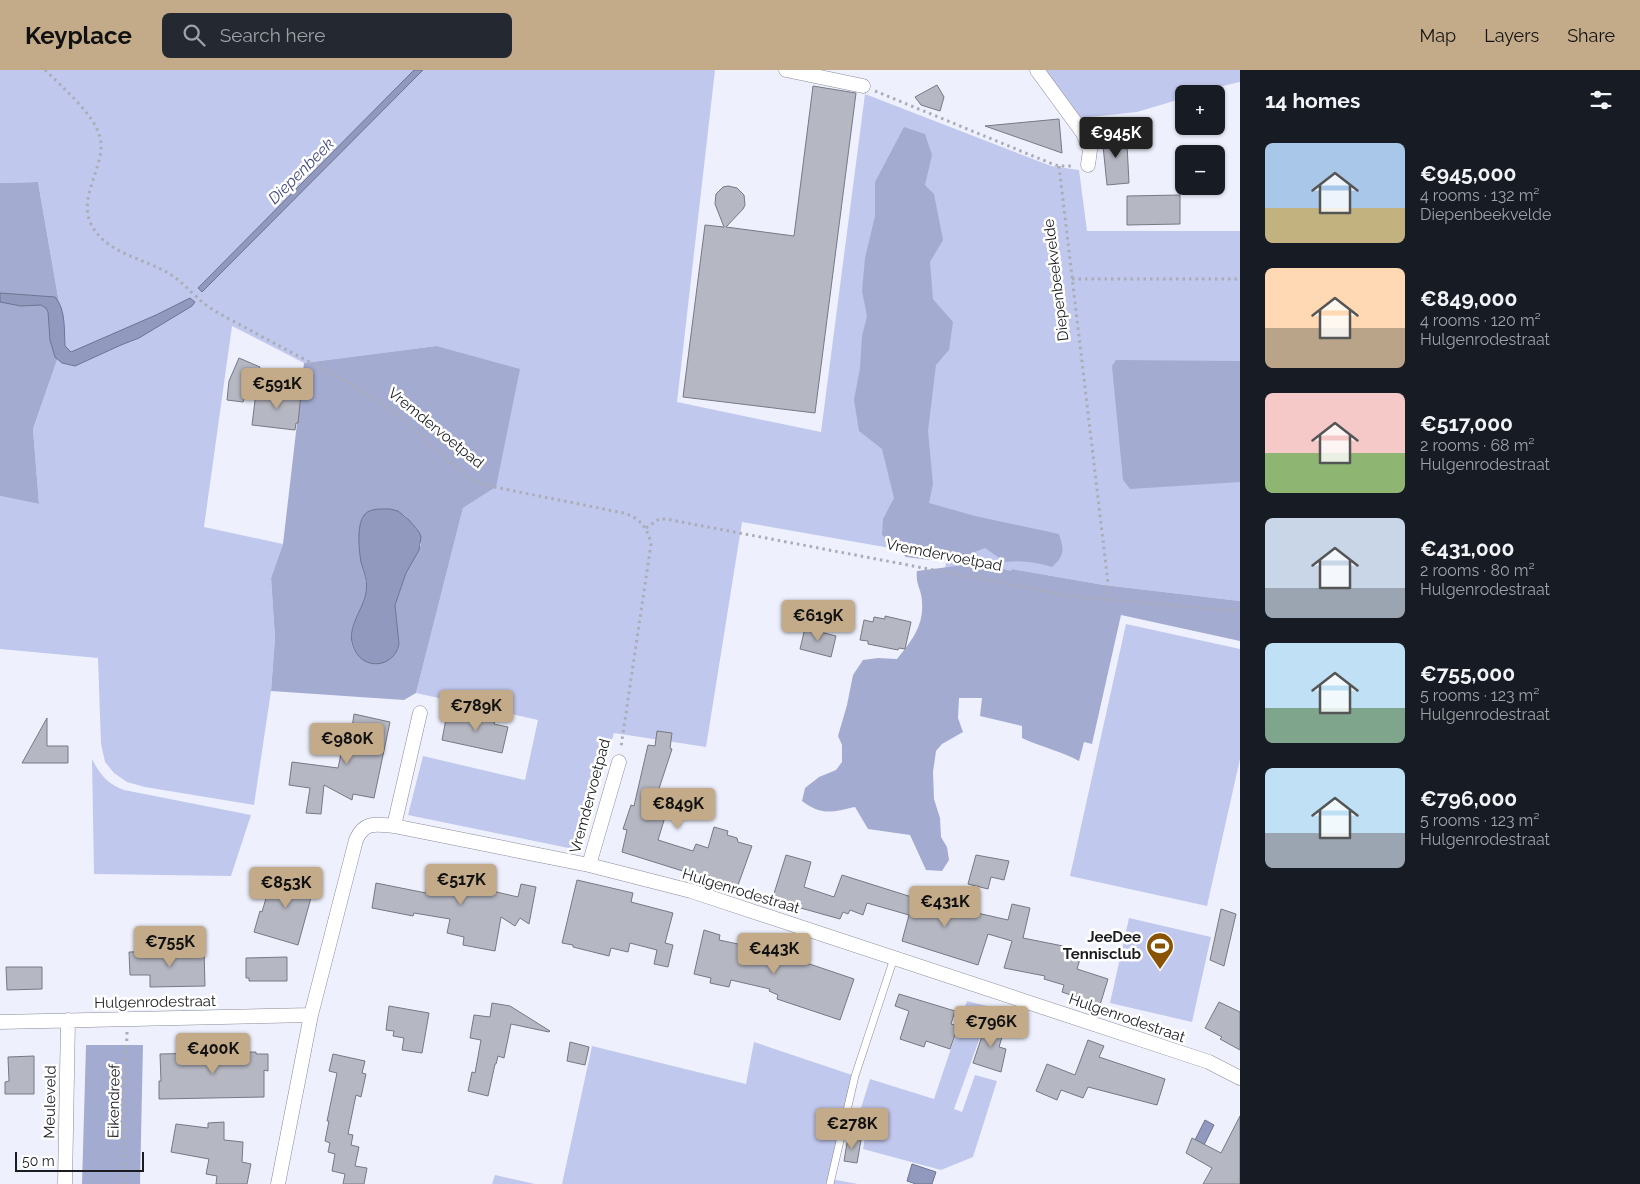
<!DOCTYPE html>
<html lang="en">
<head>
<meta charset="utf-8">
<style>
	body { margin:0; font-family:Raleway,sans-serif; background:#242831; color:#f1f3f6; height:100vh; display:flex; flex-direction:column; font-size:19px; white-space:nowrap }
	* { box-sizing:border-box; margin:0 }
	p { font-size:16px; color:#9ea1a6 }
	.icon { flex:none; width:28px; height:28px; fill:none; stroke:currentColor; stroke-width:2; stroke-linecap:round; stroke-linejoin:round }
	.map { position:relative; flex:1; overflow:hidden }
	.sheet { display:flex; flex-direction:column; background:#171b24; width:400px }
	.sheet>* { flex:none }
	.tools { position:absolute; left:1175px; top:15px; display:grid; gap:10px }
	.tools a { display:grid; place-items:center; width:50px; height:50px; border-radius:8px; background:#171b24; box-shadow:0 1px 4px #0004; font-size:25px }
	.scale { position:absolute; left:15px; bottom:12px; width:129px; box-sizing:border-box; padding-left:5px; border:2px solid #1b1c20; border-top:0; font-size:14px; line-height:18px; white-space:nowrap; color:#1b1c20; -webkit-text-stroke:4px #fff; paint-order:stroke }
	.price { position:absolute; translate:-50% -42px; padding:0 11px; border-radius:5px; background:#c3ab89; color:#111; font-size:16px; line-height:32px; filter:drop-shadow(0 1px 2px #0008) }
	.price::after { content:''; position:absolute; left:50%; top:30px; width:15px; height:11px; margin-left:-8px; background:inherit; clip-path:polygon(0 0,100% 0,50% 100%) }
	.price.active { background:#222; color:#fff }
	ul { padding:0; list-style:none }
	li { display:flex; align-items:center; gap:15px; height:125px; padding:0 25px }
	li span { display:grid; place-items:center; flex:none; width:140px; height:100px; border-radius:8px; color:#555 }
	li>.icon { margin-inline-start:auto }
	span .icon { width:60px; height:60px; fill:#fffc; stroke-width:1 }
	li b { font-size:21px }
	h2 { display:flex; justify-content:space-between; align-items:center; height:60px; padding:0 25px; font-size:21px }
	header { display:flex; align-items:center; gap:30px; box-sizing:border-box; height:70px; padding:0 25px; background:#c3ab89; color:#111 }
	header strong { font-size:24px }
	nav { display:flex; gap:28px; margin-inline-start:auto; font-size:18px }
	.search { width:350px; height:45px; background:#242831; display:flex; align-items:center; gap:12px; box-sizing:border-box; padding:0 18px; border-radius:8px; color:#9ea1a6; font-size:19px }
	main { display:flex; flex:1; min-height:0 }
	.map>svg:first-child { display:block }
</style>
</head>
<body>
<header>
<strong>Keyplace</strong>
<div class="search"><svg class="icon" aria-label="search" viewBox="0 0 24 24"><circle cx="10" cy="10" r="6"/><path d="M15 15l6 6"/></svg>Search here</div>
<nav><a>Map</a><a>Layers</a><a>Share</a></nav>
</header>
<main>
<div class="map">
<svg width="1240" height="1114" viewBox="0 0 1240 1114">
	<rect width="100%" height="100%" fill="#eef1fd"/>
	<path fill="#c1c8ed" d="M0,0H715L677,332L821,362L865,24L1051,96L1079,100L1087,161H1240V531L1104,515L1012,499L984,620L923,608L947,488L742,452L706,677L614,663L578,780L408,745L423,686L525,710L538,650L416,623L463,438L496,417L436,276L304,293L232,256L204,457L283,474L271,508L275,568L271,621L254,735L145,717L127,712L114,703L105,692L101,674L98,588L0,579V426L39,434L33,359L65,267L38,112L0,113Z
		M1043,0H1240V12C1221,15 1204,24 1184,24V28L1137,42L1081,48Z
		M1126,554L1240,579V689L1207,836L1070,806Z
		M92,689C100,705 108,714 124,720L251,745L231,806L94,804Z
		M1129,848L1211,867L1192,952L1110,933Z
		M967,931L991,937L954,1039L962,1042L975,1005L997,1011L973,1087L941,1100L863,1079L865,1067L853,1064L870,1009L934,1029Z
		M754,972L855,1006L831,1109L858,1114H562L592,976L746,1014Z
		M495,1105L535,1114H492Z"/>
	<path fill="#a4abd1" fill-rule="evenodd" d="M904,57L925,64L932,85L925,115L934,124L943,170L930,192L933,229L953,252L949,280L936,295L928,361L933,414L929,433L975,446L1059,464C1064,479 1065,486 1052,497C1036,492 1021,490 1005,492L985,478L961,487L929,490L906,487L882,465L883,449L894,428L882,379L859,361L854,330L860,298L862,266L867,246L862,221L865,188L875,146V112Z
		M38,112L65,267L33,359L39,434L0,426V113Z
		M436,276L520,299L496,417L463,438L416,623L404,630L271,621L275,568L271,508L283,474L304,293ZM404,445L419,462L421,475L406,503L395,535L399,574C395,597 360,601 352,575C347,555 365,539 366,520C367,509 363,500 361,490C358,476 358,462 362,448Z
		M1116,290L1240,291V412L1130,419L1123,410L1112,296Z
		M982,494L1011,501L1012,499L1104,515L1240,531V571L1121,545L1092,674L1084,672L1079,691C1061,681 1041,677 1022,668V656L980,646L982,628H959L958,648L963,662L942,674L936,681L933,702L934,729L940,748L941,767L947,777L949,790L942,801L926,800L910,765L868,759L855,737C832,742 822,746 802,731L805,718L819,707L836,700L842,692V675L838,666L847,635L853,605L863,590L878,588L897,589C911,572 924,556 922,532C922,520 915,514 917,501L964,495Z
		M86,975H143L140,1114H82Z"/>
	<path fill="#9299be" stroke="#6e748f" d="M414,0H423L202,222L198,218Z
		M0,223L55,227C66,239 64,261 65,276L71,282L156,245L190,228L195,232L192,236L139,268L121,275L75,296L62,293L55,287L50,270L48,242L46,238L41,235L21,236L0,232Z
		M390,439L398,441L409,450L419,462L421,467L419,480L406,503L395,535L399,574C394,599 361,601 353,576C346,557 364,539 366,522C368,511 364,502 361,492C359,481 356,453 365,444C371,438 382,439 390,439Z
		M1205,1050L1214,1055L1204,1075L1195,1070Z
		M912,1094L936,1102L932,1114H916L907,1111Z"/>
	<path fill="#b5b7c2" stroke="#767983" d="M937,15L944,27L940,41L921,35L915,27Z
		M813,16L856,23L815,343L683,327L705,155L724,157L715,134L716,124L723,117L728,116L737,118L744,125L745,135L743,139L726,157L794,166Z
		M1059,49L1062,83L985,56Z
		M1122,64L1132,70L1127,74L1129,113L1107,115L1102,66Z
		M1180,125V154L1127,155V126Z
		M239,288L260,297L243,332L227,330L229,311Z
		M256,322L279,325V322L301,324L298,353H296L295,360L252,355Z
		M885,546L911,552L905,579L899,578L898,580L868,574V571L860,570L864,550L873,552L874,547L885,549Z
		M805,558L836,566L831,587L800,579Z
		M481,642L496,646L494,654L508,657L502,683L442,670L447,644L479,651Z
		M354,644L390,652L374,728L353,724L352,730L324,715L321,744L306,743L310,718L289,715L292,692L338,698L347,657L352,658Z
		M47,648V676H68V693H22Z
		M657,661L672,663L670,678L672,679L651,743L665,747L658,770L693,781L696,774L708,778L714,757L728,761L727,765L737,768L738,772L752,776L737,818L622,782L627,760L623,759L631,735L634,736L648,675L655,676Z
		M786,785L811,792L804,817L834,827L842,805L937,835L936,836L972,845L973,842L1008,850L1012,834L1030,838L1023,868L1063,876L1062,880L1081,886L1077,899L1108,909L1100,935L1062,922L1064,915L1044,909L1045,906L1004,898L1012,871L988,864L978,895L902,871L909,845L867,833L863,845L850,840L848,844L843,842L840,849L772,830Z
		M976,785L1009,791L1004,810L991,807L988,819L968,814Z
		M439,799L494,809L492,821L518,827L521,814L536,817L529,854L520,848L515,856L501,847L495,881L463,875L464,867L447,863L450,849L414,843L413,846L372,838L376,813L426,823V819L435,821Z
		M280,802L315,813L298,875L254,862L260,841L262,842L271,811L277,813Z
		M577,810L633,823L631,832L673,843L665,873L673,875L668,897L654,894L657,880L630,873L628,882L611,878L609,886L573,877V875L562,873Z
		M1221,839L1236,844L1224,896L1210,890Z
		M704,860L720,865L719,870L771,881L854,909L840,950L777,929L778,925L769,921L770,919L731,910L729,917L710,913L711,908L694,904Z
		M163,881H204L205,916L150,917V905H130L129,882Z
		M287,887V911H249V908H246V888Z
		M6,897H42V919L7,920Z
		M899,924L955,941L951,954L958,956L950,979L926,971L924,977L900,969L909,941L895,936Z
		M1219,932L1240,942V980L1220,969L1222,967L1205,958Z
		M492,933L510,936L550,961L549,962L511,954L504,988L498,986L496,994H495L488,1026L468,1021L472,1002L475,1003L481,970L470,968L474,945L490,947Z
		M389,936L429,943L422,983L402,980L404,968L393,966L394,961L386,960Z
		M987,951L1005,957L999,977L1006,979L1001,1002L973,993Z
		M1088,970L1104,976L1099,987L1165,1009L1157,1035L1088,1017L1083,1028L1061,1020L1057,1030L1036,1021L1047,994L1075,1005Z
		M570,972L589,977L585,995L567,991Z
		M256,982V984H268V1001L264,1000V1027L159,1029V1011H161L160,984Z
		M333,984L365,991L362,1003L366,1004L361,1027L356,1025L348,1064L353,1065L351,1075L359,1077L355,1096L367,1098L364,1114H343L345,1104L332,1101L335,1084L328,1082L330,1073L325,1071L329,1051H327L337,1003L329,1001Z
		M34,986V1024H5V1012L9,1011L8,987Z
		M1240,1046V1114H1203L1212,1098L1186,1083L1192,1068L1221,1083Z
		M224,1052V1070L243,1072L242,1092L251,1094L247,1114H216L217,1106L206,1104L209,1089L171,1082L176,1054L208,1058V1053Z
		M848,1067L861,1070L857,1093L844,1091Z"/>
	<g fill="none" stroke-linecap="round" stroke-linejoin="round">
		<g stroke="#898b96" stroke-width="8">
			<path id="service" d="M830,1114L855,1006L894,888"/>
		</g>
		<g stroke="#898b96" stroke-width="15">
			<path id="minor" d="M786,0L863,16
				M1037,0L1083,63L1090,80L1088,95
				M394,756L420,643
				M589,795L619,692
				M0,952L311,945L356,770C364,751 376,754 394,756L589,795L691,821L1209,992L1240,1008
				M65,1114L68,950
				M278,1114L311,945"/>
		</g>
		<path stroke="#aaadb6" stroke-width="3" stroke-dasharray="2.5 4" stroke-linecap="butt" d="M45,0C62,17 94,44 100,67C107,95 76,127 92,156C108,184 143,188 168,203C184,212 194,227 209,237C223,247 240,254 255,263C296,285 338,306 378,331L393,342L468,408L484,415L624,443C640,448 647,457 651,474L621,677
			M875,21L1050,93L1059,96H1074
			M1059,96L1110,530
			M1072,209H1240
			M646,458L659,449H666L1076,527L1240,541
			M123,1114L127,962"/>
		<use href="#service" stroke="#fff" stroke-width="7"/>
		<use href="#minor" stroke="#fff" stroke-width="14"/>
	</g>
	<defs>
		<g id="stadium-pin" transform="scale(1.4375)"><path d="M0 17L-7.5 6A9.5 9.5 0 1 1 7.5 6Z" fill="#8a5304" stroke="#fff"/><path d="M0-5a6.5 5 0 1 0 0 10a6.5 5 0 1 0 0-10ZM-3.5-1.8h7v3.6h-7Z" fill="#fff"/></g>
	</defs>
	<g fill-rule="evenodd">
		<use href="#stadium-pin" x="1160" y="876"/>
	</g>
	<g text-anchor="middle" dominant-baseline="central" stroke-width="5" stroke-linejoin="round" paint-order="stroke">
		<g font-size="15" fill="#1b1c20" stroke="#fff">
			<text transform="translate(1056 210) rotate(-97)">Diepenbeekvelde</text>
			<text transform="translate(436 358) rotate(39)">Vremdervoetpad</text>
			<text transform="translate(944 485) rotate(11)">Vremdervoetpad</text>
			<text transform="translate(590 726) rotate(-75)">Vremdervoetpad</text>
			<text transform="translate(741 821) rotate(17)">Hulgenrodestraat</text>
			<text transform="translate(155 932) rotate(-1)">Hulgenrodestraat</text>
			<text transform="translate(1127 948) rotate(19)">Hulgenrodestraat</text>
			<text transform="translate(114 1031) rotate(-89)">Eikendreef</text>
			<text transform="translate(50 1032) rotate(-89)">Meuleveld</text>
		</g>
		<g font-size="15" font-weight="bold" fill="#1b1c20" stroke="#fff" text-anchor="end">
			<text x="1141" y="867">JeeDee<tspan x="1141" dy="17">Tennisclub</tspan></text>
		</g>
		<g font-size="16" font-style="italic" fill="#42497c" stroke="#fff">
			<text transform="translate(301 101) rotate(-45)">Diepenbeek</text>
		</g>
	</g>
</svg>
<div class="tools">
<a>+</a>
<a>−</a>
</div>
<div class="scale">50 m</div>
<b class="price active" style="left:1116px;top:89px">€945K</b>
<b class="price" style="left:277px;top:340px">€591K</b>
<b class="price" style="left:818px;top:572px">€619K</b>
<b class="price" style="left:476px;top:662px">€789K</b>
<b class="price" style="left:347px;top:695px">€980K</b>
<b class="price" style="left:678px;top:760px">€849K</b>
<b class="price" style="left:461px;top:836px">€517K</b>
<b class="price" style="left:286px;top:839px">€853K</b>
<b class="price" style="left:945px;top:858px">€431K</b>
<b class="price" style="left:170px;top:898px">€755K</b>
<b class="price" style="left:774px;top:905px">€443K</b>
<b class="price" style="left:991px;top:978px">€796K</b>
<b class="price" style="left:213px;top:1005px">€400K</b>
<b class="price" style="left:852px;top:1080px">€278K</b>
</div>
<section class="sheet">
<h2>14 homes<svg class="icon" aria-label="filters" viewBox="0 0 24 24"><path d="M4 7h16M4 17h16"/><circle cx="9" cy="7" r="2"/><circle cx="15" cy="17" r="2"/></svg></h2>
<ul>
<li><span style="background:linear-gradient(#a9c7e8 65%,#c2b280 0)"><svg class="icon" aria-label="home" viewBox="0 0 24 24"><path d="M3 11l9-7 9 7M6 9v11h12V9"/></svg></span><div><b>€945,000</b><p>4 rooms · 132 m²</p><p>Diepenbeekvelde</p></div></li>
<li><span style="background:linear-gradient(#ffd9b3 60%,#b9a48a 0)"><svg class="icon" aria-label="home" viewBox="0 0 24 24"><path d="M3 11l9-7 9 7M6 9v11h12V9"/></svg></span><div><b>€849,000</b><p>4 rooms · 120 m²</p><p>Hulgenrodestraat</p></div></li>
<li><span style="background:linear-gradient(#f6c9c9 60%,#8fb573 0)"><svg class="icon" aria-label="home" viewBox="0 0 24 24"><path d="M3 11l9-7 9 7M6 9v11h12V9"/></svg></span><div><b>€517,000</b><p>2 rooms · 68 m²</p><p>Hulgenrodestraat</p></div></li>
<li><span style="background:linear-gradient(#c9d6e8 70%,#9aa5b1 0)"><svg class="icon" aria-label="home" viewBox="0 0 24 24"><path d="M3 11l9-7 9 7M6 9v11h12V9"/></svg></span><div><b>€431,000</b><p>2 rooms · 80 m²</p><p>Hulgenrodestraat</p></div></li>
<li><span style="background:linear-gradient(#bfe0f5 65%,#7fa58c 0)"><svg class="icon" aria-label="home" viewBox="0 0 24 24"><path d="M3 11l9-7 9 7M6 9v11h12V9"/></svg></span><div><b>€755,000</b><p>5 rooms · 123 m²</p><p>Hulgenrodestraat</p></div></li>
<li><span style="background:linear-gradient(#bfe0f5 65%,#9aa5b1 0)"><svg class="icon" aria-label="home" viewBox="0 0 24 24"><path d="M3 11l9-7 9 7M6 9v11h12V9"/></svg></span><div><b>€796,000</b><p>5 rooms · 123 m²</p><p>Hulgenrodestraat</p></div></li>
</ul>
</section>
</main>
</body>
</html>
